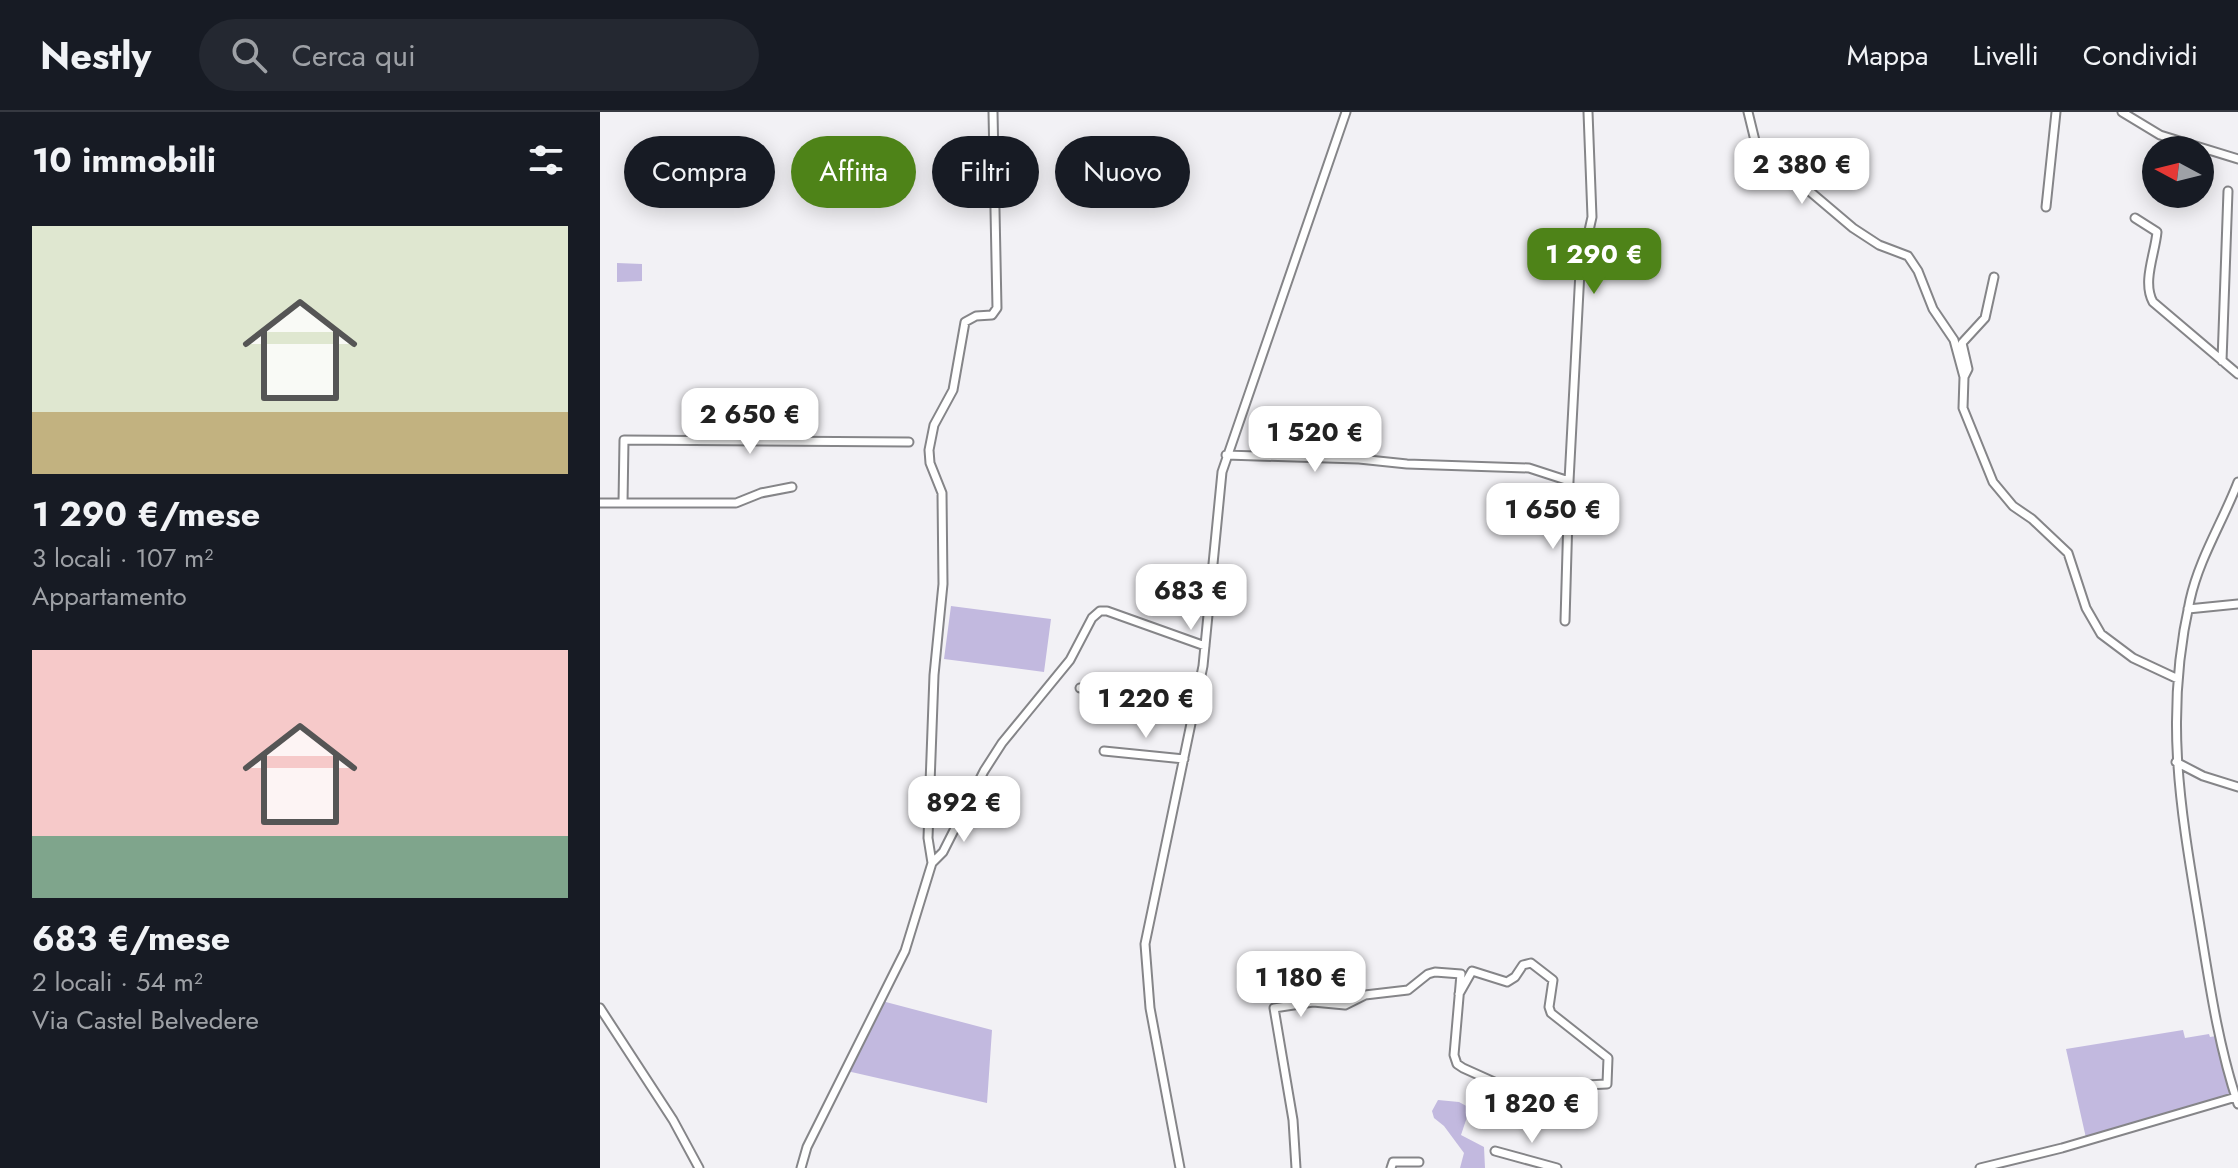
<!DOCTYPE html>
<html lang="it">
<head>
<meta charset="utf-8">
<style>
	body { margin:0; font-family:Jost,sans-serif; background:#242831; color:#f1f3f6; height:100vh; display:flex; flex-direction:column; font-size:30px; white-space:nowrap }
	* { box-sizing:border-box; margin:0 }
	p { font-size:26px; color:#9ea1a6 }
	.icon { flex:none; width:44px; height:44px; fill:none; stroke:currentColor; stroke-width:2; stroke-linecap:round; stroke-linejoin:round }
	.map { position:relative; flex:1; overflow:hidden }
	.sheet { display:flex; flex-direction:column; background:#171b24; width:600px }
	.sheet>* { flex:none }
	.top-card { position:absolute; left:24px; top:24px; width:760px; height:72px; display:flex; gap:16px }
	.needle { width:52px; rotate:277deg }
	.controls { position:absolute; left:1542px; top:24px; display:grid; gap:16px }
	.controls a { display:grid; place-items:center; width:72px; height:72px; border-radius:50%; background:#171b24; box-shadow:0 4px 20px #0003; font-size:40px }
	.price { position:absolute; translate:-50% -68px; padding:0 18px; border-radius:16px; background:#fff; color:#222; font-size:26px; line-height:52px; filter:drop-shadow(0 2px 4px #0008) }
	.price::after { content:''; position:absolute; left:50%; top:48px; width:24px; height:18px; margin-left:-12px; background:inherit; clip-path:polygon(0 0,100% 0,50% 100%) }
	.price.active { background:#4e8318; color:#fff }
	ul { padding:0; list-style:none }
	li { display:grid; align-content:center; gap:16px; height:424px; padding:0 32px }
	li span { display:grid; place-items:center; height:248px; border-radius:0px; color:#555 }
	li>.icon { margin-inline-start:auto }
	span .icon { width:144px; height:144px; fill:#fffc; stroke-width:1 }
	li b { font-size:34px }
	h2 { display:flex; justify-content:space-between; align-items:center; height:96px; padding:0 32px; font-size:34px }
	.chip { padding:0 28px; border-radius:36px; background:#171b24; box-shadow:0 4px 20px #0003; font-size:28px; line-height:72px }
	.chip.active { background:#4e8318; color:#fff }
	header { display:flex; align-items:center; gap:48px; box-sizing:border-box; height:112px; padding:0 40px; background:#171b24; border-bottom:2px solid #363941 }
	header strong { font-size:38px }
	nav { display:flex; gap:44px; margin-inline-start:auto; font-size:28px }
	.search { width:560px; height:72px; background:#242831; display:flex; align-items:center; gap:20px; box-sizing:border-box; padding:0 28px; border-radius:44px; color:#9ea1a6; font-size:30px }
	main { display:flex; flex:1; min-height:0 }
	.map>svg:first-child { display:block }
</style>
</head>
<body>
<header>
<strong>Nestly</strong>
<div class="search"><svg class="icon" aria-label="search" viewBox="0 0 24 24"><circle cx="10" cy="10" r="6"/><path d="M15 15l6 6"/></svg>Cerca qui</div>
<nav><a>Mappa</a><a>Livelli</a><a>Condividi</a></nav>
</header>
<main>
<section class="sheet">
<h2>10 immobili<svg class="icon" aria-label="filters" viewBox="0 0 24 24"><path d="M4 7h16M4 17h16"/><circle cx="9" cy="7" r="2"/><circle cx="15" cy="17" r="2"/></svg></h2>
<ul>
<li><span style="background:linear-gradient(#dfe7d0 75%,#c2b280 0)"><svg class="icon" aria-label="home" viewBox="0 0 24 24"><path d="M3 11l9-7 9 7M6 9v11h12V9"/></svg></span><div><b>1 290 €/mese</b><p>3 locali · 107 m²</p><p>Appartamento</p></div></li>
<li><span style="background:linear-gradient(#f6c9c9 75%,#7fa58c 0)"><svg class="icon" aria-label="home" viewBox="0 0 24 24"><path d="M3 11l9-7 9 7M6 9v11h12V9"/></svg></span><div><b>683 €/mese</b><p>2 locali · 54 m²</p><p>Via Castel Belvedere</p></div></li>
</ul>
</section>
<div class="map">
<svg width="1638" height="1056" viewBox="0 0 1638 1056">
	<rect width="100%" height="100%" fill="#f2f1f5"/>
	<path fill="#c2b9df" d="M17,151L42,152V169L17,170Z
		M351,494L451,507L444,560L344,547Z
		M282,889L392,918L387,991L247,959Z
		M1583,918L1585,926L1609,922L1610,925L1616,924L1630,982L1486,1026L1466,937Z
		M838,988L859,990L870,996L861,1023L884,1035L885,1056H860L864,1041L844,1014L834,1006L832,999Z"/>
	<g fill="none" stroke-linecap="round" stroke-linejoin="round">
		<g stroke="#858588" stroke-width="11">
			<path id="minor" d="M1148,0L1159,45L1194,66L1253,116L1279,133L1308,144L1318,159L1333,197L1354,228L1364,265L1363,296L1393,370L1413,394L1432,407L1468,441L1486,496L1501,522L1533,546L1578,567
				M1522,0L1560,23L1638,47
				M1446,95L1456,0
				M1535,106L1557,120C1555,142 1542,170 1553,190L1638,262
				M1622,249L1628,79
				M1364,265L1368,257L1362,231L1385,206L1394,165
				M626,343L759,347L807,352L929,356L969,369
				M1638,370C1623,409 1599,447 1590,488C1564,603 1580,694 1599,808C1609,869 1618,933 1638,992
				M0,391H136L161,381L192,375
				M23,391L24,328L309,330
				M1588,497L1638,492
				M965,509L969,369L980,159L992,105L988,0
				M480,576L596,589
				M504,639L584,647
				M1576,650L1603,664L1638,675
				M332,751L328,726L334,563L343,472L342,381L330,351L329,338L334,313L353,278L365,210L376,204L392,203L397,196L393,0
				M0,896L73,1008L99,1056
				M895,1039L957,1056
				M201,1056L207,1035L305,839L332,751L343,740L384,659L402,631L470,548L492,506L500,499H507L605,534
				M580,1056L550,896L545,832L603,554L622,360L746,0
				M696,1056L693,1008L674,896L713,890L745,893L765,883L808,878L828,862L835,860L861,862L854,943L857,952L863,956L903,974L923,976L1007,972L1008,946L951,901L949,895L953,868L931,851L923,853L915,865L907,870L872,859L859,882
				M791,1056L793,1050H819
				M1380,1056L1462,1036L1636,985"/>
		</g>
		<use href="#minor" stroke="#fff" stroke-width="7"/>
	</g>
</svg>
<div class="controls">
<a><svg class="needle" viewBox="-14 -14 28 28"><path d="M0-13l5 13h-10z" fill="#e53935"/><path d="M0 13l5-13h-10z" fill="#9ea1a6"/></svg></a>
</div>
<b class="price" style="left:1202px;top:94px">2 380 €</b>
<b class="price active" style="left:994px;top:184px">1 290 €</b>
<b class="price" style="left:150px;top:344px">2 650 €</b>
<b class="price" style="left:715px;top:362px">1 520 €</b>
<b class="price" style="left:953px;top:439px">1 650 €</b>
<b class="price" style="left:591px;top:520px">683 €</b>
<b class="price" style="left:546px;top:628px">1 220 €</b>
<b class="price" style="left:364px;top:732px">892 €</b>
<b class="price" style="left:701px;top:907px">1 180 €</b>
<b class="price" style="left:932px;top:1033px">1 820 €</b>
<div class="top-card">
<a class="chip">Compra</a>
<a class="chip active">Affitta</a>
<a class="chip">Filtri</a>
<a class="chip">Nuovo</a>
</div>
</div>
</main>
</body>
</html>
